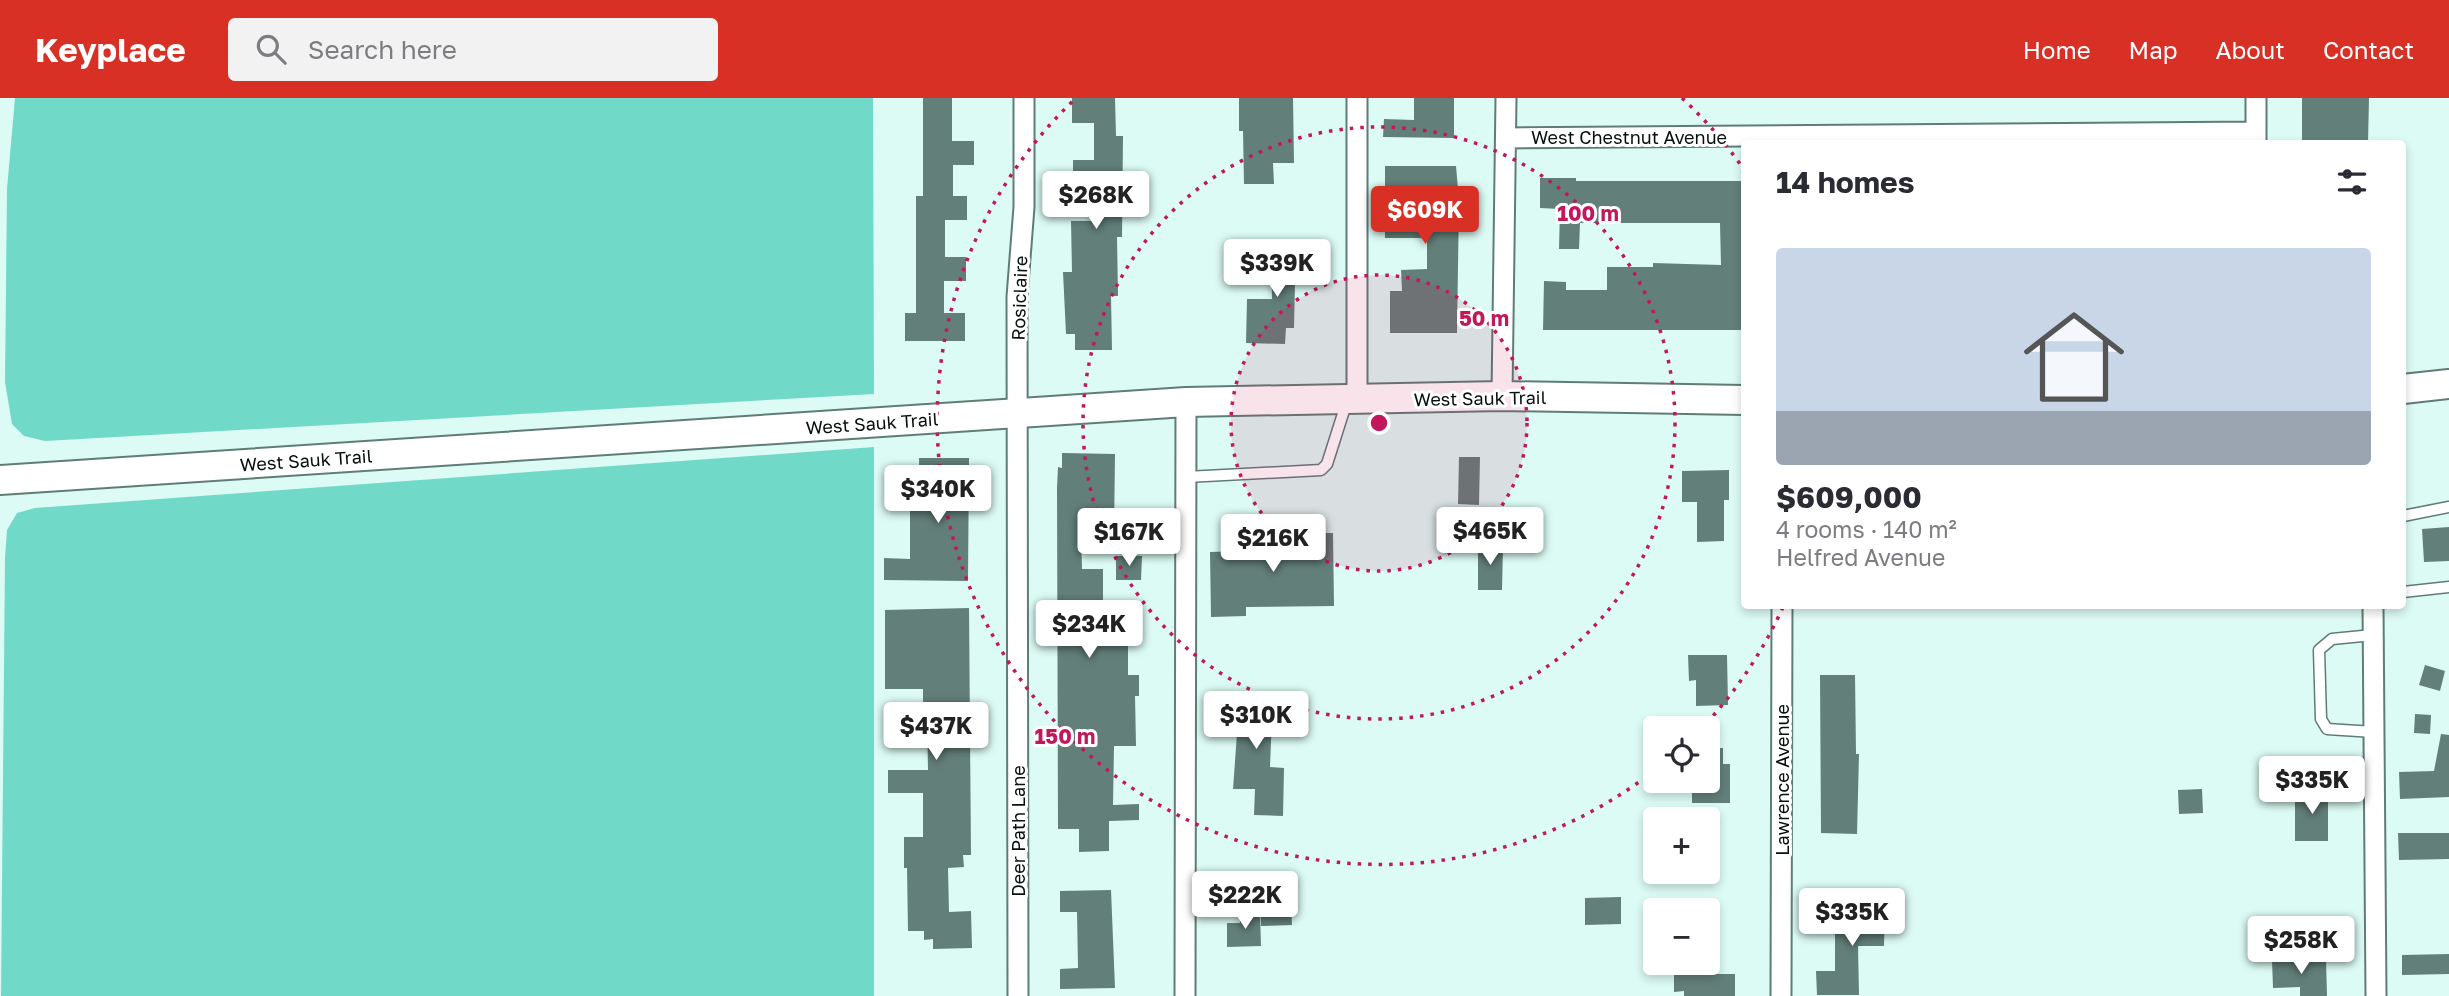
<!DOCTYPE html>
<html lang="en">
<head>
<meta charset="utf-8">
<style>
	body { margin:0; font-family:"Golos Text",sans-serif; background:#f2f2f3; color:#2b2b33; height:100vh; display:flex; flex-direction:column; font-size:26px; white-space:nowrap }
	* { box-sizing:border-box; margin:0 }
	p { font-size:23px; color:#7c7c81 }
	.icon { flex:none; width:38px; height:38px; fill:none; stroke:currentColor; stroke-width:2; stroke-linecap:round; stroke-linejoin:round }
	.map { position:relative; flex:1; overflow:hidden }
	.panel { position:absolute; left:1741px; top:42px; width:665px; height:469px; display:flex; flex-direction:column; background:#fff; border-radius:7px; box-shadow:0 4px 10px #0003 }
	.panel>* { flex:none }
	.tools { position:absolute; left:1643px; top:618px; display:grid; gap:14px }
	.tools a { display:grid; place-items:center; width:77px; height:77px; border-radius:7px; background:#fff; box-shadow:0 4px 10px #0003; font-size:35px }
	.price { position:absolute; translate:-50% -60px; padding:0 16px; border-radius:7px; background:#fff; color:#222; font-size:23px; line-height:46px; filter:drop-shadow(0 2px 4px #0008) }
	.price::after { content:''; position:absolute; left:50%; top:42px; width:21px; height:16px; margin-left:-10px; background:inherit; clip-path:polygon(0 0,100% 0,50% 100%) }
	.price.on { background:#d93025; color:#fff }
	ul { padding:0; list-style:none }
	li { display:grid; align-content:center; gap:14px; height:371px; padding:0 35px }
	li+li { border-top:2px solid #e1e1e2 }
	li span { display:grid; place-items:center; height:217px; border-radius:7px; color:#555 }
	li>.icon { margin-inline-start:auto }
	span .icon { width:126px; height:126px; fill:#fffc; stroke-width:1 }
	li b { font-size:30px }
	h2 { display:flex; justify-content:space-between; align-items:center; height:84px; padding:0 35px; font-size:30px }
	header { display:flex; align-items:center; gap:42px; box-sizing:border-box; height:98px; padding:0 35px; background:#d93025; color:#fff }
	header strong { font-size:33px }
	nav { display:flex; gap:38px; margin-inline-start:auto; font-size:24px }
	.search { width:490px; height:63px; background:#f2f2f3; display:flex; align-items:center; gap:18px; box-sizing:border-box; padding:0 24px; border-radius:7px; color:#7c7c81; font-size:26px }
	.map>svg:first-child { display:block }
</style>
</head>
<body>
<header>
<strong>Keyplace</strong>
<div class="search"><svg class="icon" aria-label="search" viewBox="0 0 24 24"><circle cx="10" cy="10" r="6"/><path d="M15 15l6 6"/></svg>Search here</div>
<nav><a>Home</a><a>Map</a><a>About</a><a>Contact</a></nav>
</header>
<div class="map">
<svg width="2449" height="898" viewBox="0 0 2449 898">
	<rect width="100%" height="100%" fill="#dcfbf4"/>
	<path fill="#71d9c8" d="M15,0H873L874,296L45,343L24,338L12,326L5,284L7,91Z
		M874,349V898H1L5,460L7,432L17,415L35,410Z"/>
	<path fill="#637f79" d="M923,0H952V43H974V67H953V98H967V122H945V159H966V183H944V215H965V243H905V215H916V98H923Z
		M1072,0H1115L1116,38H1123L1122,139H1117L1118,198H1111L1112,252H1075V236H1066L1063,174H1072L1071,123H1092V85H1073V62H1094V25H1072Z
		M1239,0H1293L1294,65H1273L1274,86H1244L1243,33H1239Z
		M1414,0H1454V40L1383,39L1384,21L1414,22Z
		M2302,0H2369L2368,46H2302Z
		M1385,68H1456L1459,103L1457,235H1390V193H1402L1401,172L1427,171V140H1385Z
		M1540,80H1576V83H1745V125H1742L1745,232H1543L1544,183L1566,184V192H1607V169H1653V165L1721,167L1720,125H1580L1579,151H1559L1560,111L1540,110Z
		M1271,153H1308L1309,184H1295L1294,230H1286L1285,246L1246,245L1247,201H1272Z
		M1062,355L1115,356L1114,436H1081L1082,471H1103V527H1128V577H1139V598H1135L1136,648H1114L1113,707L1139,706V722L1109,723V753L1079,754V731H1058L1057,390L1058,369L1062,370Z
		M1459,359H1480L1479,407L1458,406Z
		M919,360H969L968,483L884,482V460L910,461V413H920Z
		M1729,372V402H1724V443L1697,444V404H1682V373Z
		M2449,429V463L2424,464L2422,431Z
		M1333,435L1334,508L1246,509V518L1211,519L1210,454L1245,453V436Z
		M1478,447H1503L1502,492H1478Z
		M1116,458H1142L1141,482H1116Z
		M969,510L971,757H963L964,769L948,770L949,814L971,813L972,850L933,851V841L924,842V833H908L907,770H904V739H923V695H888V672H928L927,606H923V591H885V512Z
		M1688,557H1727L1728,607L1696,608V582L1689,583Z
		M2425,567L2445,573L2440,593L2419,587Z
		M1820,577H1855L1856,656H1859L1857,736L1821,735Z
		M1228,593L1273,594L1270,669L1284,670L1283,718L1254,717L1255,691H1233L1238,622H1227Z
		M2415,616L2431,617L2430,636L2414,635Z
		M2441,636L2449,637V699L2400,701L2399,674L2434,673Z
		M1708,650H1723V666H1730V705H1692V682H1708Z
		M2202,691L2203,715L2179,716L2178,692Z
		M2295,692H2328V743H2295Z
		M2398,735H2449V761L2399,762Z
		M1111,792L1115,890L1060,891V871L1078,870L1077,814H1060V793Z
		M1621,799V826L1585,827V800Z
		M1291,805L1292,827L1261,828V806Z
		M1846,806H1885L1884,848H1858L1859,897H1817L1816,873H1835V827H1846Z
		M1240,815H1260L1261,848L1227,849V825H1240Z
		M2449,856V876L2402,877V857Z
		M2326,861L2327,898H2300V889L2273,890L2272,862Z
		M1674,876H1735V898H1684V893L1674,894Z"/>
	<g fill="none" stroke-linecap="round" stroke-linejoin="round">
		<g stroke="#607c76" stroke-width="13">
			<path id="lane" d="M1186,379L1321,372L1327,366L1347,303
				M2403,418L2449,409
				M2403,494L2449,489
				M2373,537L2332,541L2319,552L2321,621L2327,631L2374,634"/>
		</g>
		<g stroke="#607c76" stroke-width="23">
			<path id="street" d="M2256,0V44
				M1506,40L2256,34
				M1502,298L1506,0
				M1357,302V0
				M2373,508L2376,898
				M1018,898L1017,199L1024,109V0
				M1185,898L1186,304
				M1781,898L1782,508"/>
		</g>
		<g stroke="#607c76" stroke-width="32">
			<path id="secondary" d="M2403,291L2449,286
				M0,382L1186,304L1502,298L1745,302"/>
		</g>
		<use href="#lane" stroke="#fff" stroke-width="10"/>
		<use href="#street" stroke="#fff" stroke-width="19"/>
		<use href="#secondary" stroke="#fff" stroke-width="28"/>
	</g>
	<circle cx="1379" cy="325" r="148" fill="#c2185b" fill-opacity=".12"/>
	<g fill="none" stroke="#c2185b" stroke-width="3.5" stroke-dasharray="3.5 7">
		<circle cx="1379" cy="325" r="148"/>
		<circle cx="1379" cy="325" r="296"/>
		<path d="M1783 509A444 444 0 0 1 1704 628M1655 672A444 444 0 0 1 1076 0M1682 0A444 444 0 0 1 1743 70"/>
	</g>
	<g text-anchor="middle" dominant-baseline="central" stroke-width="6" stroke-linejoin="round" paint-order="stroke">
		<g font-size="18" fill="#06100e" stroke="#fff">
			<text x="1629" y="39">West Chestnut Avenue</text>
			<text transform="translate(1019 200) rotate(-88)">Rosiclaire</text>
			<text transform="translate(1480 300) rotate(-1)">West Sauk Trail</text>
			<text transform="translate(872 325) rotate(-4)">West Sauk Trail</text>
			<text transform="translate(306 362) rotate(-4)">West Sauk Trail</text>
			<text transform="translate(1782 682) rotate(-90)">Lawrence Avenue</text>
			<text transform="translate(1018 733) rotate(-90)">Deer Path Lane</text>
		</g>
	</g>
	<circle cx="1379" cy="325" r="10" fill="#c2185b" stroke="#fff" stroke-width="3.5"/>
	<g font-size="21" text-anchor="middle" font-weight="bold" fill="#c2185b" stroke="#fff" stroke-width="6" stroke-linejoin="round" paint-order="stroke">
		<text x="1588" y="123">100 m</text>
		<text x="1484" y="228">50 m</text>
		<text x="1065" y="646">150 m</text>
	</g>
</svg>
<div class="tools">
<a><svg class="icon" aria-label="locate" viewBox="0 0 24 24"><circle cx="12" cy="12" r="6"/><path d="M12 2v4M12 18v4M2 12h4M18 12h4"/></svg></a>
<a>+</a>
<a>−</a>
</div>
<b class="price" style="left:1096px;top:133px">$268K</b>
<b class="price on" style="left:1425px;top:148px">$609K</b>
<b class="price" style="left:1277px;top:201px">$339K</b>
<b class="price" style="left:938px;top:427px">$340K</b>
<b class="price" style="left:1490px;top:469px">$465K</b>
<b class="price" style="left:1129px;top:470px">$167K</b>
<b class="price" style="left:1273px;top:476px">$216K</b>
<b class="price" style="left:1089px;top:562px">$234K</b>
<b class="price" style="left:1256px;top:653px">$310K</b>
<b class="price" style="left:936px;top:664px">$437K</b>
<b class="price" style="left:2312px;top:718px">$335K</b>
<b class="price" style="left:1245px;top:833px">$222K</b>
<b class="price" style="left:1852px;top:850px">$335K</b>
<b class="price" style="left:2301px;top:878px">$258K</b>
<section class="panel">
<h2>14 homes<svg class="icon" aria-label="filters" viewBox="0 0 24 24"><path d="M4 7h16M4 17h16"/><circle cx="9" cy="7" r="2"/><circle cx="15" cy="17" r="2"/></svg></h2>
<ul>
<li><span style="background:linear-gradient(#c9d6e8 75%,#9aa5b1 0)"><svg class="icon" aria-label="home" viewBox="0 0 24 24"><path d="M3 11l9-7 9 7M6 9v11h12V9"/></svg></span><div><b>$609,000</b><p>4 rooms · 140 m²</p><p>Helfred Avenue</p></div></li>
</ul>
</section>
</div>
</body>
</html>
